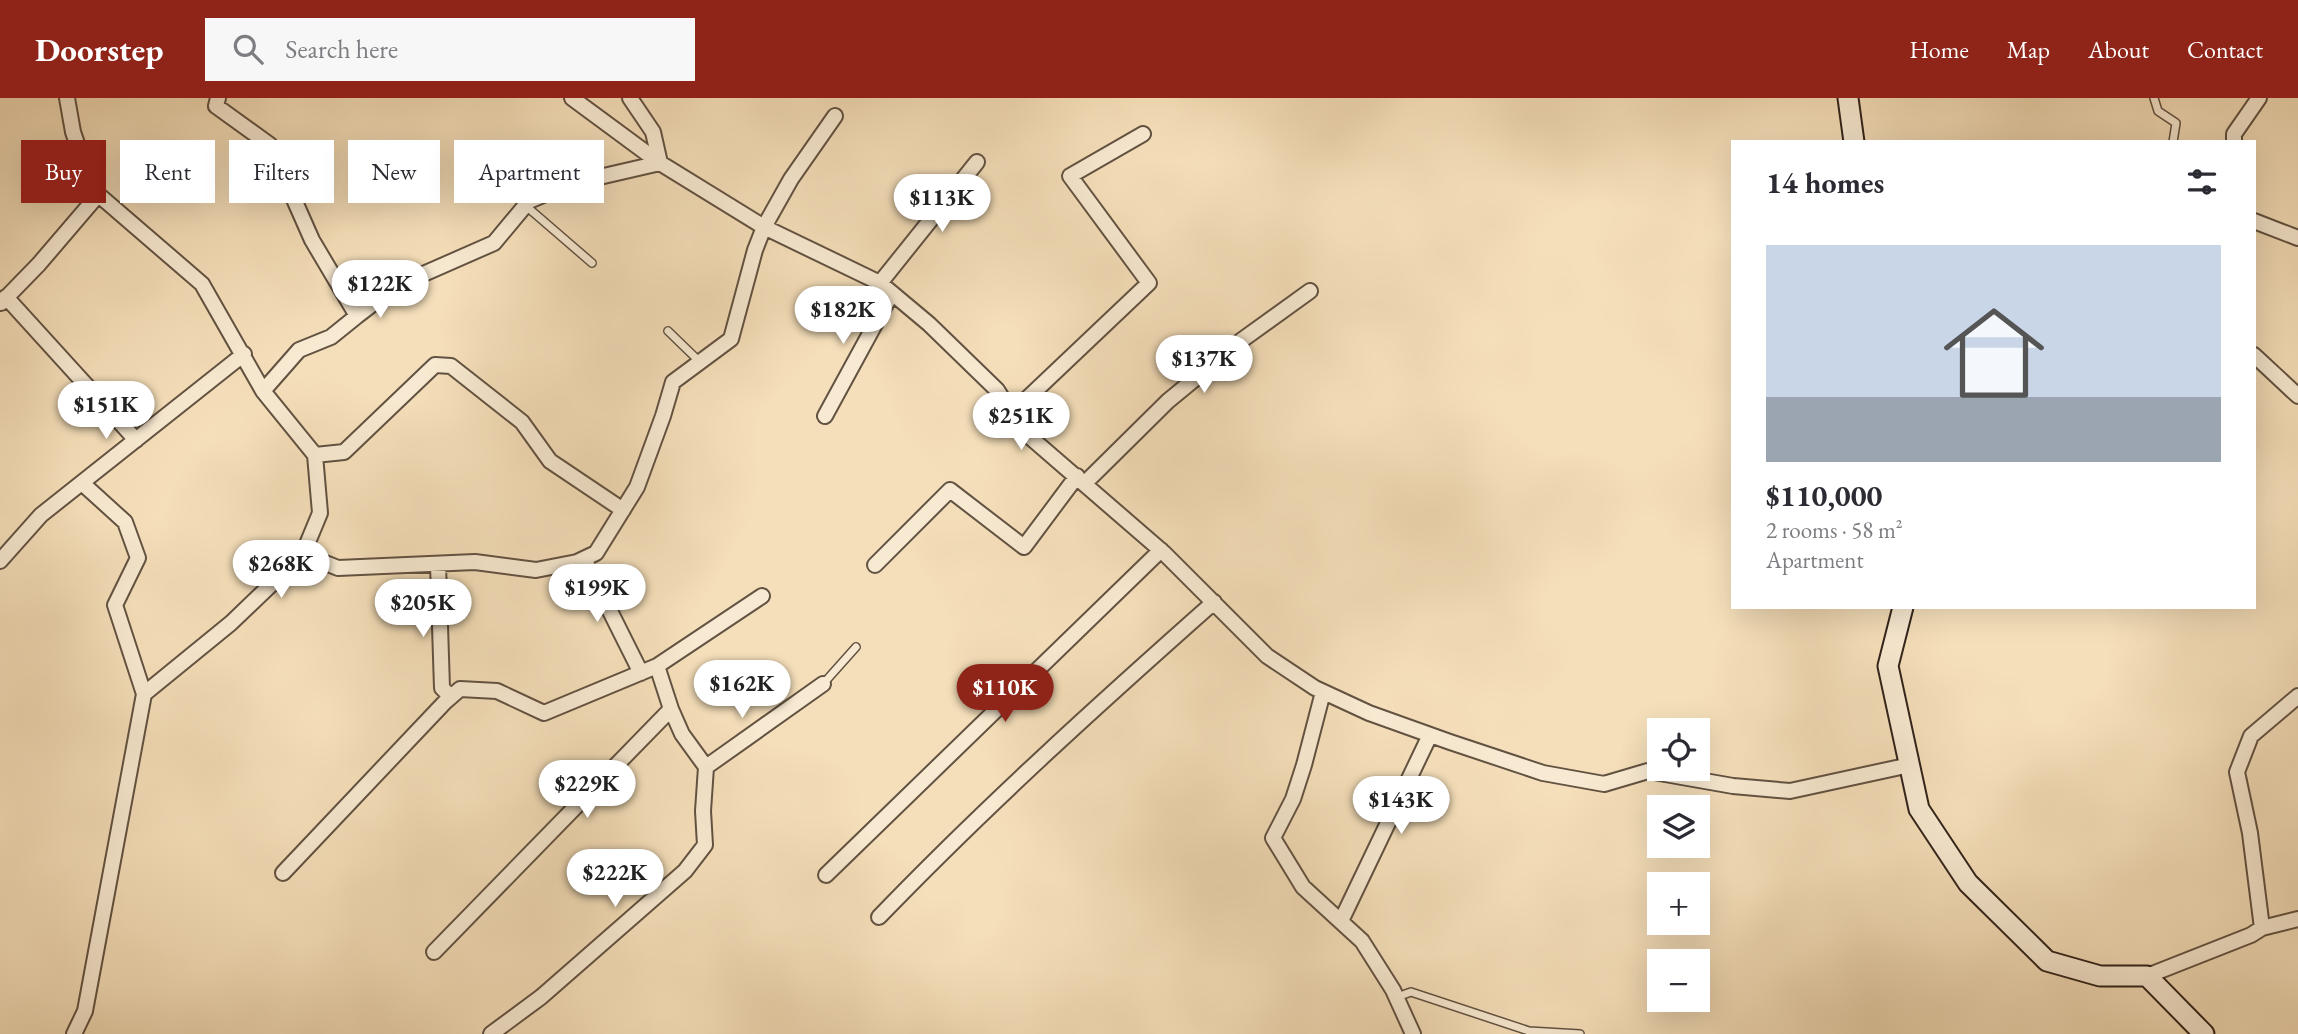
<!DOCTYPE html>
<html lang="en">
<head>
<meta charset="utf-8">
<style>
	body { margin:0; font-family:"EB Garamond",serif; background:#f7f7f7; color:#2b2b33; height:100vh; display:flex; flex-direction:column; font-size:26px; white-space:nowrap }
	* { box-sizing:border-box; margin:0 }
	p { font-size:23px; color:#7c7c81 }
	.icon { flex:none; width:38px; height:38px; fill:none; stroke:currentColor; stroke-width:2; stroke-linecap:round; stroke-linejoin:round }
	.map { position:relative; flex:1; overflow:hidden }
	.drawer { position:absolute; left:1731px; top:42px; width:525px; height:469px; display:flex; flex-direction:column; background:#fff; border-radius:0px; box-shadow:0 7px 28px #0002 }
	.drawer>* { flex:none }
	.top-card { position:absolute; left:21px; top:42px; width:665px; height:63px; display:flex; gap:14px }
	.tools { position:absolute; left:1647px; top:620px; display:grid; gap:14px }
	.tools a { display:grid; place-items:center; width:63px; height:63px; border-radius:0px; background:#fff; box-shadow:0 7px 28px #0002; font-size:35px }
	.price { position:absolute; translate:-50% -60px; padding:0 16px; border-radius:24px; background:#fff; color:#222; font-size:23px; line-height:46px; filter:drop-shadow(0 2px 4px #0008) }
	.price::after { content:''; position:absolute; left:50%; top:42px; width:21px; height:16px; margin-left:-10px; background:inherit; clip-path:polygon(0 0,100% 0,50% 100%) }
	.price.selected { background:#8f2418; color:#fff }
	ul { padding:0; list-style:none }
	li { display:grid; align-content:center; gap:14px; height:371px; padding:0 35px }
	li span { display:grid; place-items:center; height:217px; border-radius:0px; color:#555 }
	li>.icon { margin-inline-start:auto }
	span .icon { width:126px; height:126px; fill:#fffc; stroke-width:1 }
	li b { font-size:30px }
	h2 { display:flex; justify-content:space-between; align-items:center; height:84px; padding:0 35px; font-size:30px }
	.tag { padding:0 24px; border-radius:0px; background:#fff; box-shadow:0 7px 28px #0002; font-size:24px; line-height:63px }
	.tag.selected { background:#8f2418; color:#fff }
	header { display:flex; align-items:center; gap:42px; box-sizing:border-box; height:98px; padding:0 35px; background:#8f2418; color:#fff }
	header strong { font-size:33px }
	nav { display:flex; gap:38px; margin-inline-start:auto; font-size:24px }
	.search { width:490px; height:63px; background:#f7f7f7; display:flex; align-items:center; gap:18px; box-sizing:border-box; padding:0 24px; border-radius:0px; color:#7c7c81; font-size:26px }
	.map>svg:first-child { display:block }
</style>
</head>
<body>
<header>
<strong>Doorstep</strong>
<div class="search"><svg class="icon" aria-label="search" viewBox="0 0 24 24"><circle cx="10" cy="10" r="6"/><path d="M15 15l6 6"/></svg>Search here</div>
<nav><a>Home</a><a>Map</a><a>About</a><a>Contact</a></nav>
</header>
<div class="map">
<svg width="2298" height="936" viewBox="0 0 2298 936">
	<rect width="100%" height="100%" fill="#f5dfba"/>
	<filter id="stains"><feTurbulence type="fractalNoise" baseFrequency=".00286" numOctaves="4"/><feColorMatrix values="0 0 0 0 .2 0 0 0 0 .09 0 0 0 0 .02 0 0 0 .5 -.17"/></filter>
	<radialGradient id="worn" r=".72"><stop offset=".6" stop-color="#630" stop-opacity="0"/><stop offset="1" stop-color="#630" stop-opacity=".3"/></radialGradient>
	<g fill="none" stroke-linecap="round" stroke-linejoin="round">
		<g stroke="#625242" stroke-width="10">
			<path id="lane" d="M2154,0L2158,13L2176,25L2173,44
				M526,108L592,165
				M668,233L700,264
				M823,586L856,549
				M1397,899L1411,894L1529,933L1580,936"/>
		</g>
		<g stroke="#625242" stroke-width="18">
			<path id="street" d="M67,0L73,34L93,92L202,186L263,293L315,357L344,354L435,267L451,268L522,324L550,363L623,412
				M218,0L216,8L270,47L312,142L357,218L396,188L494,145L529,103L569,86L660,65L653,34L630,0
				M572,0L660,65L764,129L791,81L835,18
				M2234,44V36L2259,0
				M2254,123L2298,140
				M880,185L977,64
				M6,199L136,342
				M1,205L39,166L98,97
				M2254,257L2298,298
				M263,293L299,252L331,239L357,218
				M1012,315L1149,185L1070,78L1143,36
				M825,318L892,195
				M1085,385L1168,303L1242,242L1310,193
				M303,456L338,470L475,464L536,472L577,464L596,455L637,389L663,318L673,284L731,241L755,152L764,129L880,185L929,226L997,292L1023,333L1164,455L1267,558L1315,590L1369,615L1450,644L1543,675L1604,686L1648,673L1733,688L1790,693L1910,667
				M584,461L641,575
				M0,463L41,417L244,256
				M438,466L442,590L451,599
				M875,467L950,392L1024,449L1077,378
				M1323,594L1304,667L1293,701L1273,740L1303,789L1362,843L1393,892L1413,936
				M144,596L231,525L303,456L320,415L315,357
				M671,611L682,636L706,669L823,586
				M283,775L445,604L460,591L497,593L544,615L657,568L762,498
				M826,777L1161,452
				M879,819C985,709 1099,606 1214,504
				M1341,823L1430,637
				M2262,830L2250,735L2237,674L2251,638L2298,598
				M434,854L671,611L657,568
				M2147,878L2251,837L2262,830L2298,821
				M74,936L85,913L144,596L115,507L138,460L125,424L82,385
				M491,936L541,899L685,773L705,747L703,713L706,669"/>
		</g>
		<g stroke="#31231a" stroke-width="23">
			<path id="secondary" d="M1848,0L1854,44
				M1903,509L1888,568L1919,711L1968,785L2047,863L2100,878H2147L2204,936"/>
		</g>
		<use href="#lane" stroke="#f8ead2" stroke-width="7"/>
		<use href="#street" stroke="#f8ead2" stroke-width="14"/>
		<use href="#secondary" stroke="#f8ead2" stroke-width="19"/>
	</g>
	<rect width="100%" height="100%" filter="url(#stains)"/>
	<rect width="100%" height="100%" fill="url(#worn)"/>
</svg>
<div class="tools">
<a><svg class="icon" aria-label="locate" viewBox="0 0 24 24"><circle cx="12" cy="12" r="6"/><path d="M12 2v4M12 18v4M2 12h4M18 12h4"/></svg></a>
<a><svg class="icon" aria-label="layers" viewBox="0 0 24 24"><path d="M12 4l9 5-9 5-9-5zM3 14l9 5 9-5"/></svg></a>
<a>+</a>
<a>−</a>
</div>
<b class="price" style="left:942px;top:136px">$113K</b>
<b class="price" style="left:380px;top:222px">$122K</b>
<b class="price" style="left:843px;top:248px">$182K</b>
<b class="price" style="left:1204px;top:297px">$137K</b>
<b class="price" style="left:106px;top:343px">$151K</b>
<b class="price" style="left:1021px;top:354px">$251K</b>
<b class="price" style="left:281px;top:502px">$268K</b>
<b class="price" style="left:597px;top:526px">$199K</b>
<b class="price" style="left:423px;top:541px">$205K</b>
<b class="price" style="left:742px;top:622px">$162K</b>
<b class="price selected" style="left:1005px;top:626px">$110K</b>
<b class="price" style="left:587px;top:722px">$229K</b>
<b class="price" style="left:1401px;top:738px">$143K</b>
<b class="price" style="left:615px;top:811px">$222K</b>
<div class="top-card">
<a class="tag selected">Buy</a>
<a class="tag">Rent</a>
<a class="tag">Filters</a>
<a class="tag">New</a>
<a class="tag">Apartment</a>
</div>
<section class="drawer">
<h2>14 homes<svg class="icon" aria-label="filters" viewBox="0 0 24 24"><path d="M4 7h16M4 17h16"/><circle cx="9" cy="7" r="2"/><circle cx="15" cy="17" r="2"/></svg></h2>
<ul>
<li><span style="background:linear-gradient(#c9d6e8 70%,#9aa5b1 0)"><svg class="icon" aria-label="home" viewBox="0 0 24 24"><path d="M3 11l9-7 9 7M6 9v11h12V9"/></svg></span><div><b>$110,000</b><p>2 rooms · 58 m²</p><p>Apartment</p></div></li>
</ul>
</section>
</div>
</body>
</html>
